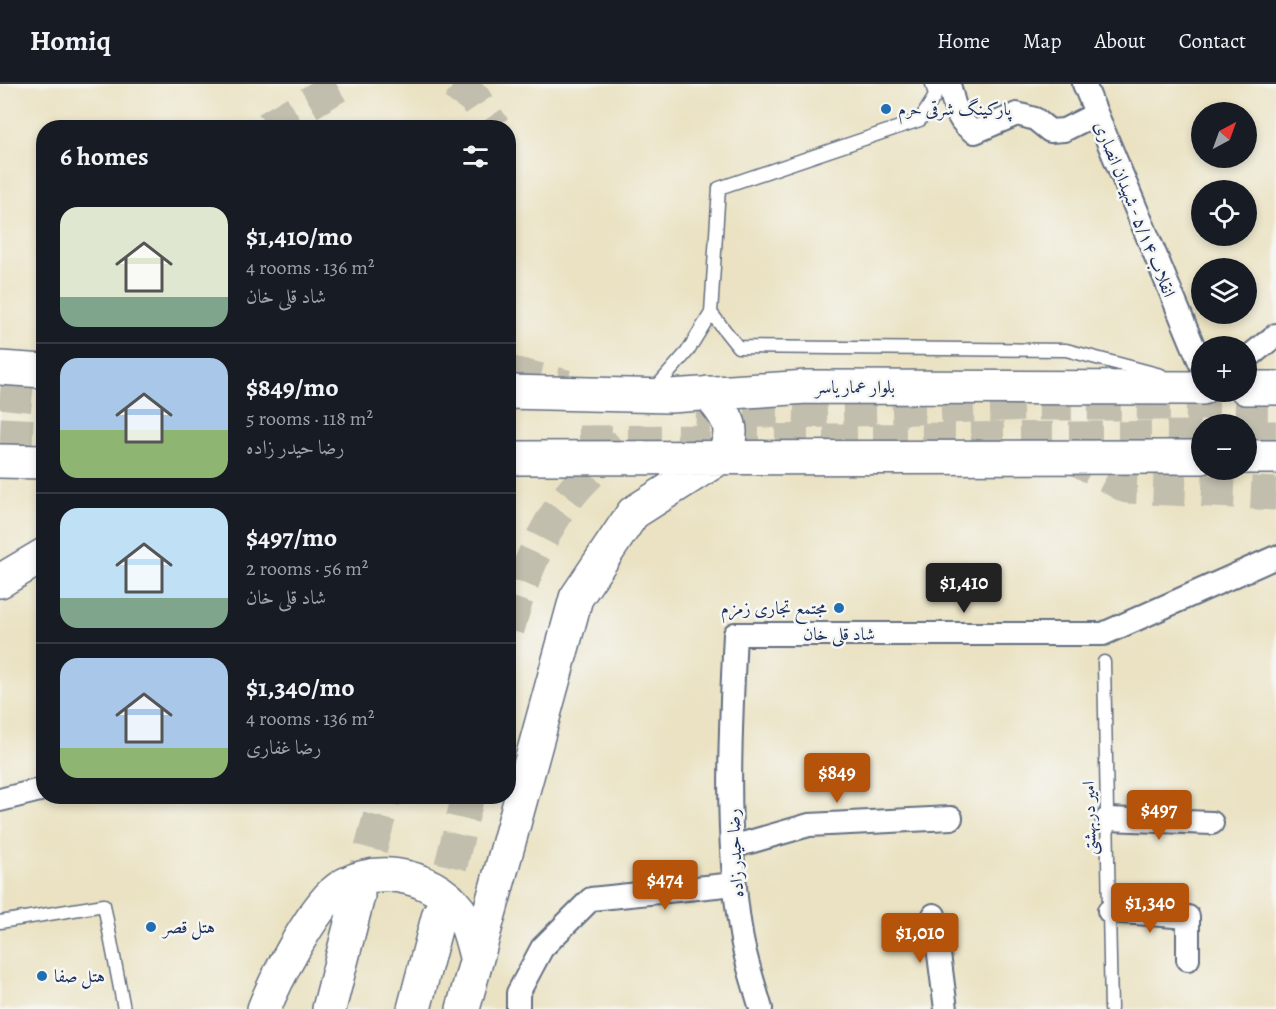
<!DOCTYPE html>
<html lang="en">
<head>
<meta charset="utf-8">
<style>
	body { margin:0; font-family:Alegreya,Amiri,serif; background:#242831; color:#f1f3f6; height:100vh; display:flex; flex-direction:column; font-size:22px; white-space:nowrap }
	* { box-sizing:border-box; margin:0 }
	p { font-size:20px; color:#9ea1a6 }
	.icon { flex:none; width:33px; height:33px; fill:none; stroke:currentColor; stroke-width:2; stroke-linecap:round; stroke-linejoin:round }
	.map { position:relative; flex:1; overflow:hidden }
	.drawer { position:absolute; left:36px; top:36px; width:480px; height:684px; display:flex; flex-direction:column; background:#171b24; border-radius:24px; box-shadow:0 3px 9px #0003 }
	.drawer>* { flex:none }
	.needle { width:39px; rotate:41deg }
	.fabs { position:absolute; left:1191px; top:18px; display:grid; gap:12px }
	.fabs a { display:grid; place-items:center; width:66px; height:66px; border-radius:50%; background:#171b24; box-shadow:0 3px 9px #0003; font-size:30px }
	.price { position:absolute; translate:-50% -51px; padding:0 14px; border-radius:6px; background:#b45309; color:#fff; font-size:20px; line-height:39px; filter:drop-shadow(0 2px 3px #0008) }
	.price::after { content:''; position:absolute; left:50%; top:36px; width:18px; height:14px; margin-left:-9px; background:inherit; clip-path:polygon(0 0,100% 0,50% 100%) }
	.price.on { background:#222; color:#fff }
	ul { padding:0; list-style:none }
	li { display:flex; align-items:center; gap:18px; height:150px; padding:0 24px }
	li+li { border-top:2px solid #363941 }
	li span { display:grid; place-items:center; flex:none; width:168px; height:120px; border-radius:18px; color:#555 }
	li>.icon { margin-inline-start:auto }
	span .icon { width:72px; height:72px; fill:#fffc; stroke-width:1 }
	li b { font-size:26px }
	h2 { display:flex; justify-content:space-between; align-items:center; height:72px; padding:0 24px; font-size:26px }
	header { display:flex; align-items:center; gap:36px; box-sizing:border-box; height:84px; padding:0 30px; background:#171b24; border-bottom:2px solid #363941 }
	header strong { font-size:28px }
	nav { display:flex; gap:33px; margin-inline-start:auto; font-size:21px }
	.map>svg:first-child { display:block }
</style>
</head>
<body>
<header>
<strong>Homiq</strong>
<nav><a>Home</a><a>Map</a><a>About</a><a>Contact</a></nav>
</header>
<div class="map">
<svg width="1276" height="925" viewBox="0 0 1276 925">
	<rect width="100%" height="100%" fill="#f6f6f2"/>
	<filter id="ink" filterUnits="userSpaceOnUse"><feTurbulence type="fractalNoise" baseFrequency=".0167" numOctaves="2"/><feDisplacementMap in="SourceGraphic" scale="12" xChannelSelector="R" yChannelSelector="G"/><feConvolveMatrix kernelMatrix="1 2 1 2 8 2 1 2 1" color-interpolation-filters="sRGB"/></filter>
	<filter id="wash" filterUnits="userSpaceOnUse"><feTurbulence type="fractalNoise" baseFrequency=".008" numOctaves="4" result="noise"/><feDisplacementMap in="SourceGraphic" scale="24" xChannelSelector="R" yChannelSelector="G"/><feGaussianBlur stdDeviation="1.35" result="paint"/><feColorMatrix in="noise" values="0 0 0 0 0 0 0 0 0 0 0 0 0 0 0 0 0 1.4 0 .05"/><feComposite in="paint" operator="in"/></filter>
	<g filter="url(#wash)">
		<rect width="100%" height="100%" fill="#eae2c2"/>
	</g>
	<g filter="url(#ink)">
		<g fill="none" stroke-linecap="round" stroke-linejoin="round">
			<path stroke="#c1beae" stroke-width="33" stroke-dasharray="33 16" stroke-linecap="butt" d="M454,0L474,14L494,44
				M267,44L341,0
				M508,288L567,302
				M0,308L44,313
				M696,325L799,328L1034,320H1276
				M0,350L44,352
				M1246,353H1276
				M579,358L1202,353
				M1064,368L1127,403L1276,410
				M508,546C522,492 545,434 585,394C597,382 611,371 624,360
				M358,812L385,712
				M439,830L468,712"/>
			<g stroke="#636e81" stroke-width="15">
				<path id="service" d="M711,229L738,263L1066,266L1161,291
					M653,307L687,268L711,229L719,104L920,36L935,12L932,0
					M1104,578L1111,925
					M0,838L104,821L124,925"/>
			</g>
			<g stroke="#636e81" stroke-width="26">
				<path id="minor" d="M949,0C954,19 956,39 975,48L1017,30L1035,35L1050,47L1064,46L1096,30
					M1084,0L1202,283
					M1246,275L1276,251
					M0,716L44,705
					M1107,735L1212,739
					M732,763L809,741L951,734
					M1109,827L1188,833V875
					M934,831L946,925
					M518,925V909L542,864L591,815L735,800
					M761,925C754,900 745,875 741,850C725,752 730,649 735,550H1103L1276,473"/>
			</g>
			<g stroke="#636e81" stroke-width="36">
				<path id="primary" d="M0,284L44,287
					M1246,304H1276
					M508,308L670,312L807,303L1202,304
					M1246,373H1276
					M508,374L1202,373
					M0,377L44,378
					M0,497L44,471
					M264,925C276,894 309,833 332,810C367,777 431,789 459,826C468,838 472,858 476,873
					M329,925L358,812
					M414,925L439,830
					M463,925L576,514L633,429L721,373C740,345 726,331 708,309"/>
			</g>
			<use href="#service" stroke="#fff" stroke-width="12"/>
			<use href="#minor" stroke="#fff" stroke-width="22"/>
			<use href="#primary" stroke="#fff" stroke-width="33"/>
		</g>
	</g>
	<g fill="#1f6fb2" stroke="#f6f6f2" stroke-width="2">
		<circle cx="886" cy="25" r="6"/>
		<circle cx="839" cy="524" r="6"/>
		<circle cx="151" cy="843" r="6"/>
		<circle cx="42" cy="892" r="6"/>
	</g>
	<g text-anchor="middle" dominant-baseline="central" stroke-width="5" stroke-linejoin="round" paint-order="stroke">
		<g font-size="18" fill="#1b2f5e" stroke="#f6f6f2" text-anchor="start">
			<text x="898" y="25">پارکینگ شرقی حرم</text>
			<text x="827" y="524" text-anchor="end">مجتمع تجاری زمزم</text>
			<text x="163" y="843">هتل قصر</text>
			<text x="54" y="892">هتل صفا</text>
		</g>
		<g font-size="18" fill="#1b2f5e" stroke="#f6f6f2">
			<text transform="translate(1135 125) rotate(68)">انقلاب ۵/۱۴ - شهیدان انصاری</text>
			<text x="855" y="303">بلوار عمار یاسر</text>
			<text x="839" y="550">شاد قلی خان</text>
			<text transform="translate(1089 734) rotate(-91)">امیر دربهشتی</text>
			<text transform="translate(735 769) rotate(-93)">رضا حیدر زاده</text>
		</g>
	</g>
</svg>
<div class="fabs">
<a><svg class="needle" viewBox="-14 -14 28 28"><path d="M0-13l5 13h-10z" fill="#e53935"/><path d="M0 13l5-13h-10z" fill="#9ea1a6"/></svg></a>
<a><svg class="icon" aria-label="locate" viewBox="0 0 24 24"><circle cx="12" cy="12" r="6"/><path d="M12 2v4M12 18v4M2 12h4M18 12h4"/></svg></a>
<a><svg class="icon" aria-label="layers" viewBox="0 0 24 24"><path d="M12 4l9 5-9 5-9-5zM3 14l9 5 9-5"/></svg></a>
<a>+</a>
<a>−</a>
</div>
<b class="price on" style="left:964px;top:530px">$1,410</b>
<b class="price" style="left:837px;top:720px">$849</b>
<b class="price" style="left:1159px;top:757px">$497</b>
<b class="price" style="left:665px;top:827px">$474</b>
<b class="price" style="left:1150px;top:850px">$1,340</b>
<b class="price" style="left:920px;top:880px">$1,010</b>
<section class="drawer">
<h2>6 homes<svg class="icon" aria-label="filters" viewBox="0 0 24 24"><path d="M4 7h16M4 17h16"/><circle cx="9" cy="7" r="2"/><circle cx="15" cy="17" r="2"/></svg></h2>
<ul>
<li><span style="background:linear-gradient(#dfe7d0 75%,#7fa58c 0)"><svg class="icon" aria-label="home" viewBox="0 0 24 24"><path d="M3 11l9-7 9 7M6 9v11h12V9"/></svg></span><div><b>$1,410/mo</b><p>4 rooms · 136 m²</p><p>شاد قلی خان</p></div></li>
<li><span style="background:linear-gradient(#a9c7e8 60%,#8fb573 0)"><svg class="icon" aria-label="home" viewBox="0 0 24 24"><path d="M3 11l9-7 9 7M6 9v11h12V9"/></svg></span><div><b>$849/mo</b><p>5 rooms · 118 m²</p><p>رضا حیدر زاده</p></div></li>
<li><span style="background:linear-gradient(#bfe0f5 75%,#7fa58c 0)"><svg class="icon" aria-label="home" viewBox="0 0 24 24"><path d="M3 11l9-7 9 7M6 9v11h12V9"/></svg></span><div><b>$497/mo</b><p>2 rooms · 56 m²</p><p>شاد قلی خان</p></div></li>
<li><span style="background:linear-gradient(#a9c7e8 75%,#8fb573 0)"><svg class="icon" aria-label="home" viewBox="0 0 24 24"><path d="M3 11l9-7 9 7M6 9v11h12V9"/></svg></span><div><b>$1,340/mo</b><p>4 rooms · 136 m²</p><p>رضا غفاری</p></div></li>
</ul>
</section>
</div>
</body>
</html>
